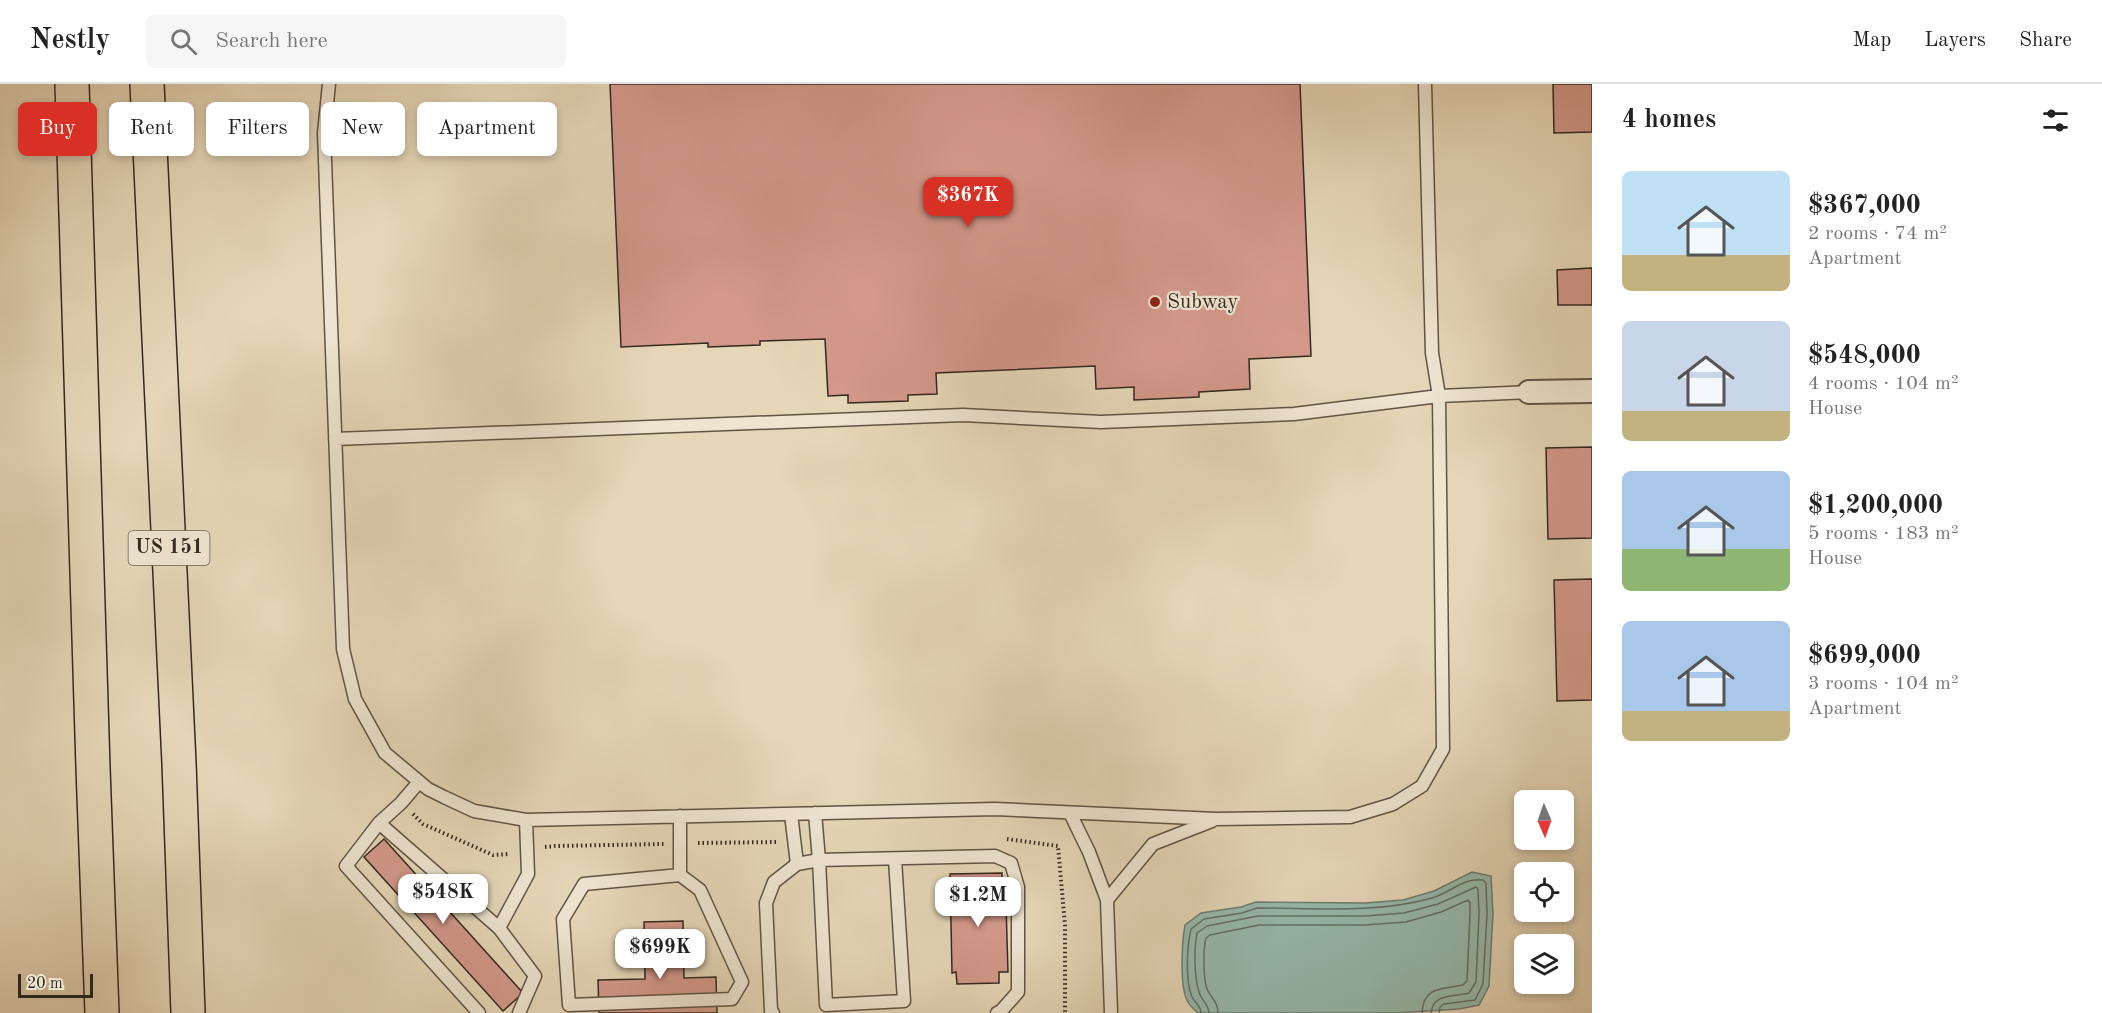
<!DOCTYPE html>
<html lang="en">
<head>
<meta charset="utf-8">
<style>
	body { margin:0; font-family:"Old Standard TT",serif; background:#f6f6f6; color:#222; height:100vh; display:flex; flex-direction:column; font-size:22px; white-space:nowrap }
	* { box-sizing:border-box; margin:0 }
	p { font-size:20px; color:#767676 }
	.icon { flex:none; width:33px; height:33px; fill:none; stroke:currentColor; stroke-width:2; stroke-linecap:round; stroke-linejoin:round }
	.map { position:relative; flex:1; overflow:hidden }
	.drawer { display:flex; flex-direction:column; background:#fff; width:510px }
	.drawer>* { flex:none }
	.top-card { position:absolute; left:18px; top:18px; width:570px; height:54px; display:flex; gap:12px }
	.needle { width:39px; rotate:178deg }
	.tools { position:absolute; left:1514px; top:706px; display:grid; gap:12px }
	.tools a { display:grid; place-items:center; width:60px; height:60px; border-radius:9px; background:#fff; box-shadow:0 3px 9px #0003; font-size:30px }
	.scale { position:absolute; left:18px; bottom:15px; width:75px; box-sizing:border-box; padding-left:6px; border:3px solid #33291f; border-top:0; font-size:16px; line-height:21px; white-space:nowrap; color:#33291f; -webkit-text-stroke:4px #eee4d0; paint-order:stroke }
	.price { position:absolute; translate:-50% -51px; padding:0 14px; border-radius:12px; background:#fff; color:#222; font-size:20px; line-height:39px; filter:drop-shadow(0 2px 3px #0008) }
	.price::after { content:''; position:absolute; left:50%; top:36px; width:18px; height:14px; margin-left:-9px; background:inherit; clip-path:polygon(0 0,100% 0,50% 100%) }
	.price.on { background:#d93025; color:#fff }
	ul { padding:0; list-style:none }
	li { display:flex; align-items:center; gap:18px; height:150px; padding:0 30px }
	li span { display:grid; place-items:center; flex:none; width:168px; height:120px; border-radius:9px; color:#555 }
	li>.icon { margin-inline-start:auto }
	span .icon { width:72px; height:72px; fill:#fffc; stroke-width:1 }
	li b { font-size:26px }
	h2 { display:flex; justify-content:space-between; align-items:center; height:72px; padding:0 30px; font-size:26px }
	.tag { padding:0 21px; border-radius:9px; background:#fff; box-shadow:0 3px 9px #0003; font-size:21px; line-height:54px }
	.tag.on { background:#d93025; color:#fff }
	header { display:flex; align-items:center; gap:36px; box-sizing:border-box; height:84px; padding:0 30px; background:#fff; border-bottom:2px solid #e0e0e0 }
	header strong { font-size:28px }
	nav { display:flex; gap:33px; margin-inline-start:auto; font-size:21px }
	.search { width:420px; height:54px; background:#f6f6f6; display:flex; align-items:center; gap:15px; box-sizing:border-box; padding:0 21px; border-radius:9px; color:#767676; font-size:22px }
	main { display:flex; flex:1; min-height:0 }
	.map>svg:first-child { display:block }
</style>
</head>
<body>
<header>
<strong>Nestly</strong>
<div class="search"><svg class="icon" aria-label="search" viewBox="0 0 24 24"><circle cx="10" cy="10" r="6"/><path d="M15 15l6 6"/></svg>Search here</div>
<nav><a>Map</a><a>Layers</a><a>Share</a></nav>
</header>
<main>
<div class="map">
<svg width="1592" height="929" viewBox="0 0 1592 929">
	<rect width="100%" height="100%" fill="#e5d6b7"/>
	<filter id="stains"><feTurbulence type="fractalNoise" baseFrequency=".00333" numOctaves="4"/><feColorMatrix values="0 0 0 0 .2 0 0 0 0 .09 0 0 0 0 .02 0 0 0 .5 -.17"/></filter>
	<radialGradient id="worn" r=".72"><stop offset=".6" stop-color="#630" stop-opacity="0"/><stop offset="1" stop-color="#630" stop-opacity=".3"/></radialGradient>
	<path fill="#96b9ad" stroke="#6e7f74" stroke-width="1.5" d="M1472,788L1491,792L1493,830L1489,902L1479,921L1459,925L1397,929H1198C1195,926 1190,922 1188,918C1179,903 1182,858 1185,841L1201,829L1241,823L1256,818L1365,819L1403,816L1434,807Z"/>
	<g fill="none" stroke-linecap="round" stroke-linejoin="round">
		<path stroke="#647166" stroke-width="1.5" d="M1201,929C1201,922 1195,919 1192,913C1185,896 1187,862 1191,845L1204,835L1242,829L1257,824C1315,824 1375,830 1432,814C1450,809 1464,793 1483,796L1486,799L1487,830L1483,900L1475,916L1444,920L1440,923L1439,929
			M1209,929C1208,919 1201,916 1199,908C1194,892 1194,865 1197,849L1207,842L1258,832H1365L1404,829L1438,820L1476,803L1478,805L1479,830L1476,898L1469,909C1454,913 1433,909 1431,929
			M1218,929C1218,919 1213,916 1208,907C1203,899 1203,865 1206,854L1210,851L1259,841H1365L1406,838L1441,828L1468,816L1470,819V830L1467,897L1463,901C1443,905 1423,902 1422,929"/>
	</g>
	<path fill="#d3988a" stroke="#33291f" stroke-width="1.5" d="M610,0H1300L1311,272L1249,275L1250,305L1199,308V313L1134,316V303L1096,305L1095,282L936,289L937,310L908,311V317L848,319V311L828,312L825,255L760,257V261L708,263V259L621,263Z
		M1553,0H1592V48L1554,49Z
		M1592,184V221H1558L1557,186Z
		M1592,363V454L1548,455L1546,364Z
		M1592,495V616L1557,617L1554,496Z
		M384,755L523,909L503,927L364,773Z
		M1002,789V820H1006L1008,888H999V899L957,900L956,888L952,889L950,790Z
		M683,837L684,894L716,893L717,929H599L598,896L645,895L644,838Z"/>
	<g fill="none" stroke-linecap="round" stroke-linejoin="round">
		<g stroke="#605445" stroke-width="15">
			<path id="lane" d="M329,0L324,49L343,565L355,615L385,669L428,705L444,713L474,727L526,736L995,725L1216,735L1350,733L1393,720L1422,702L1443,665L1439,312L1432,269L1425,0
				M335,355L963,331L1101,338L1294,330L1439,312L1529,308
				M419,698L401,719L379,739L499,844L528,790L526,736
				M815,729L819,776L826,921L904,917L895,775
				M1070,729L1089,768L1107,816L1111,929
				M791,730L797,780
				M680,732V791
				M379,739L346,782L479,929
				M680,791L700,806L742,898L732,915L569,921L563,835L584,800Z
				M1107,816L1153,760L1212,737
				M499,844L535,892L519,929
				M773,929L771,927L766,819L774,798L797,780L819,776L995,772L1011,779L1018,803V908L1001,927L997,929"/>
		</g>
		<g stroke="#605445" stroke-width="26">
			<path id="street" d="M1529,308L1592,307"/>
		</g>
		<g stroke="#33291f" stroke-width="36">
			<path id="highway" d="M72,0L93,684L102,929
				M147,0L179,679L188,929"/>
		</g>
		<path stroke="#33291f" stroke-width="4" stroke-dasharray="1.5 3" stroke-linecap="butt" d="M413,730L423,740L493,771L509,770
			M1007,755L1058,762L1065,841V929
			M698,759L778,758
			M545,763L555,762L664,760"/>
		<use href="#lane" stroke="#eee4d0" stroke-width="12"/>
		<use href="#street" stroke="#eee4d0" stroke-width="22"/>
		<use href="#highway" stroke="#e5d6b7" stroke-width="33"/>
	</g>
	<circle fill="#8f2418" stroke="#eee4d0" stroke-width="2" cx="1155" cy="218" r="6"/>
	<g text-anchor="middle" dominant-baseline="central" stroke-width="4.5" stroke-linejoin="round" paint-order="stroke">
		<rect fill="#eee4d0" stroke="#6b6154" stroke-width="1.5" x="128.5" y="447" width="81" height="34" rx="4.5"/>
		<g font-size="20" font-weight="bold" fill="#33291f">
			<text x="169" y="464">US 151</text>
		</g>
		<g font-size="21" fill="#33291f" stroke="#eee4d0" text-anchor="start">
			<text x="1167" y="218">Subway</text>
		</g>
	</g>
	<rect width="100%" height="100%" filter="url(#stains)"/>
	<rect width="100%" height="100%" fill="url(#worn)"/>
</svg>
<div class="tools">
<a><svg class="needle" viewBox="-14 -14 28 28"><path d="M0-13l5 13h-10z" fill="#e53935"/><path d="M0 13l5-13h-10z" fill="#767676"/></svg></a>
<a><svg class="icon" aria-label="locate" viewBox="0 0 24 24"><circle cx="12" cy="12" r="6"/><path d="M12 2v4M12 18v4M2 12h4M18 12h4"/></svg></a>
<a><svg class="icon" aria-label="layers" viewBox="0 0 24 24"><path d="M12 4l9 5-9 5-9-5zM3 14l9 5 9-5"/></svg></a>
</div>
<div class="scale">20 m</div>
<b class="price on" style="left:968px;top:144px">$367K</b>
<b class="price" style="left:443px;top:841px">$548K</b>
<b class="price" style="left:978px;top:844px">$1.2M</b>
<b class="price" style="left:660px;top:896px">$699K</b>
<div class="top-card">
<a class="tag on">Buy</a>
<a class="tag">Rent</a>
<a class="tag">Filters</a>
<a class="tag">New</a>
<a class="tag">Apartment</a>
</div>
</div>
<section class="drawer">
<h2>4 homes<svg class="icon" aria-label="filters" viewBox="0 0 24 24"><path d="M4 7h16M4 17h16"/><circle cx="9" cy="7" r="2"/><circle cx="15" cy="17" r="2"/></svg></h2>
<ul>
<li><span style="background:linear-gradient(#bfe0f5 70%,#c2b280 0)"><svg class="icon" aria-label="home" viewBox="0 0 24 24"><path d="M3 11l9-7 9 7M6 9v11h12V9"/></svg></span><div><b>$367,000</b><p>2 rooms · 74 m²</p><p>Apartment</p></div></li>
<li><span style="background:linear-gradient(#c9d6e8 75%,#c2b280 0)"><svg class="icon" aria-label="home" viewBox="0 0 24 24"><path d="M3 11l9-7 9 7M6 9v11h12V9"/></svg></span><div><b>$548,000</b><p>4 rooms · 104 m²</p><p>House</p></div></li>
<li><span style="background:linear-gradient(#a9c7e8 65%,#8fb573 0)"><svg class="icon" aria-label="home" viewBox="0 0 24 24"><path d="M3 11l9-7 9 7M6 9v11h12V9"/></svg></span><div><b>$1,200,000</b><p>5 rooms · 183 m²</p><p>House</p></div></li>
<li><span style="background:linear-gradient(#a9c7e8 75%,#c2b280 0)"><svg class="icon" aria-label="home" viewBox="0 0 24 24"><path d="M3 11l9-7 9 7M6 9v11h12V9"/></svg></span><div><b>$699,000</b><p>3 rooms · 104 m²</p><p>Apartment</p></div></li>
</ul>
</section>
</main>
</body>
</html>
